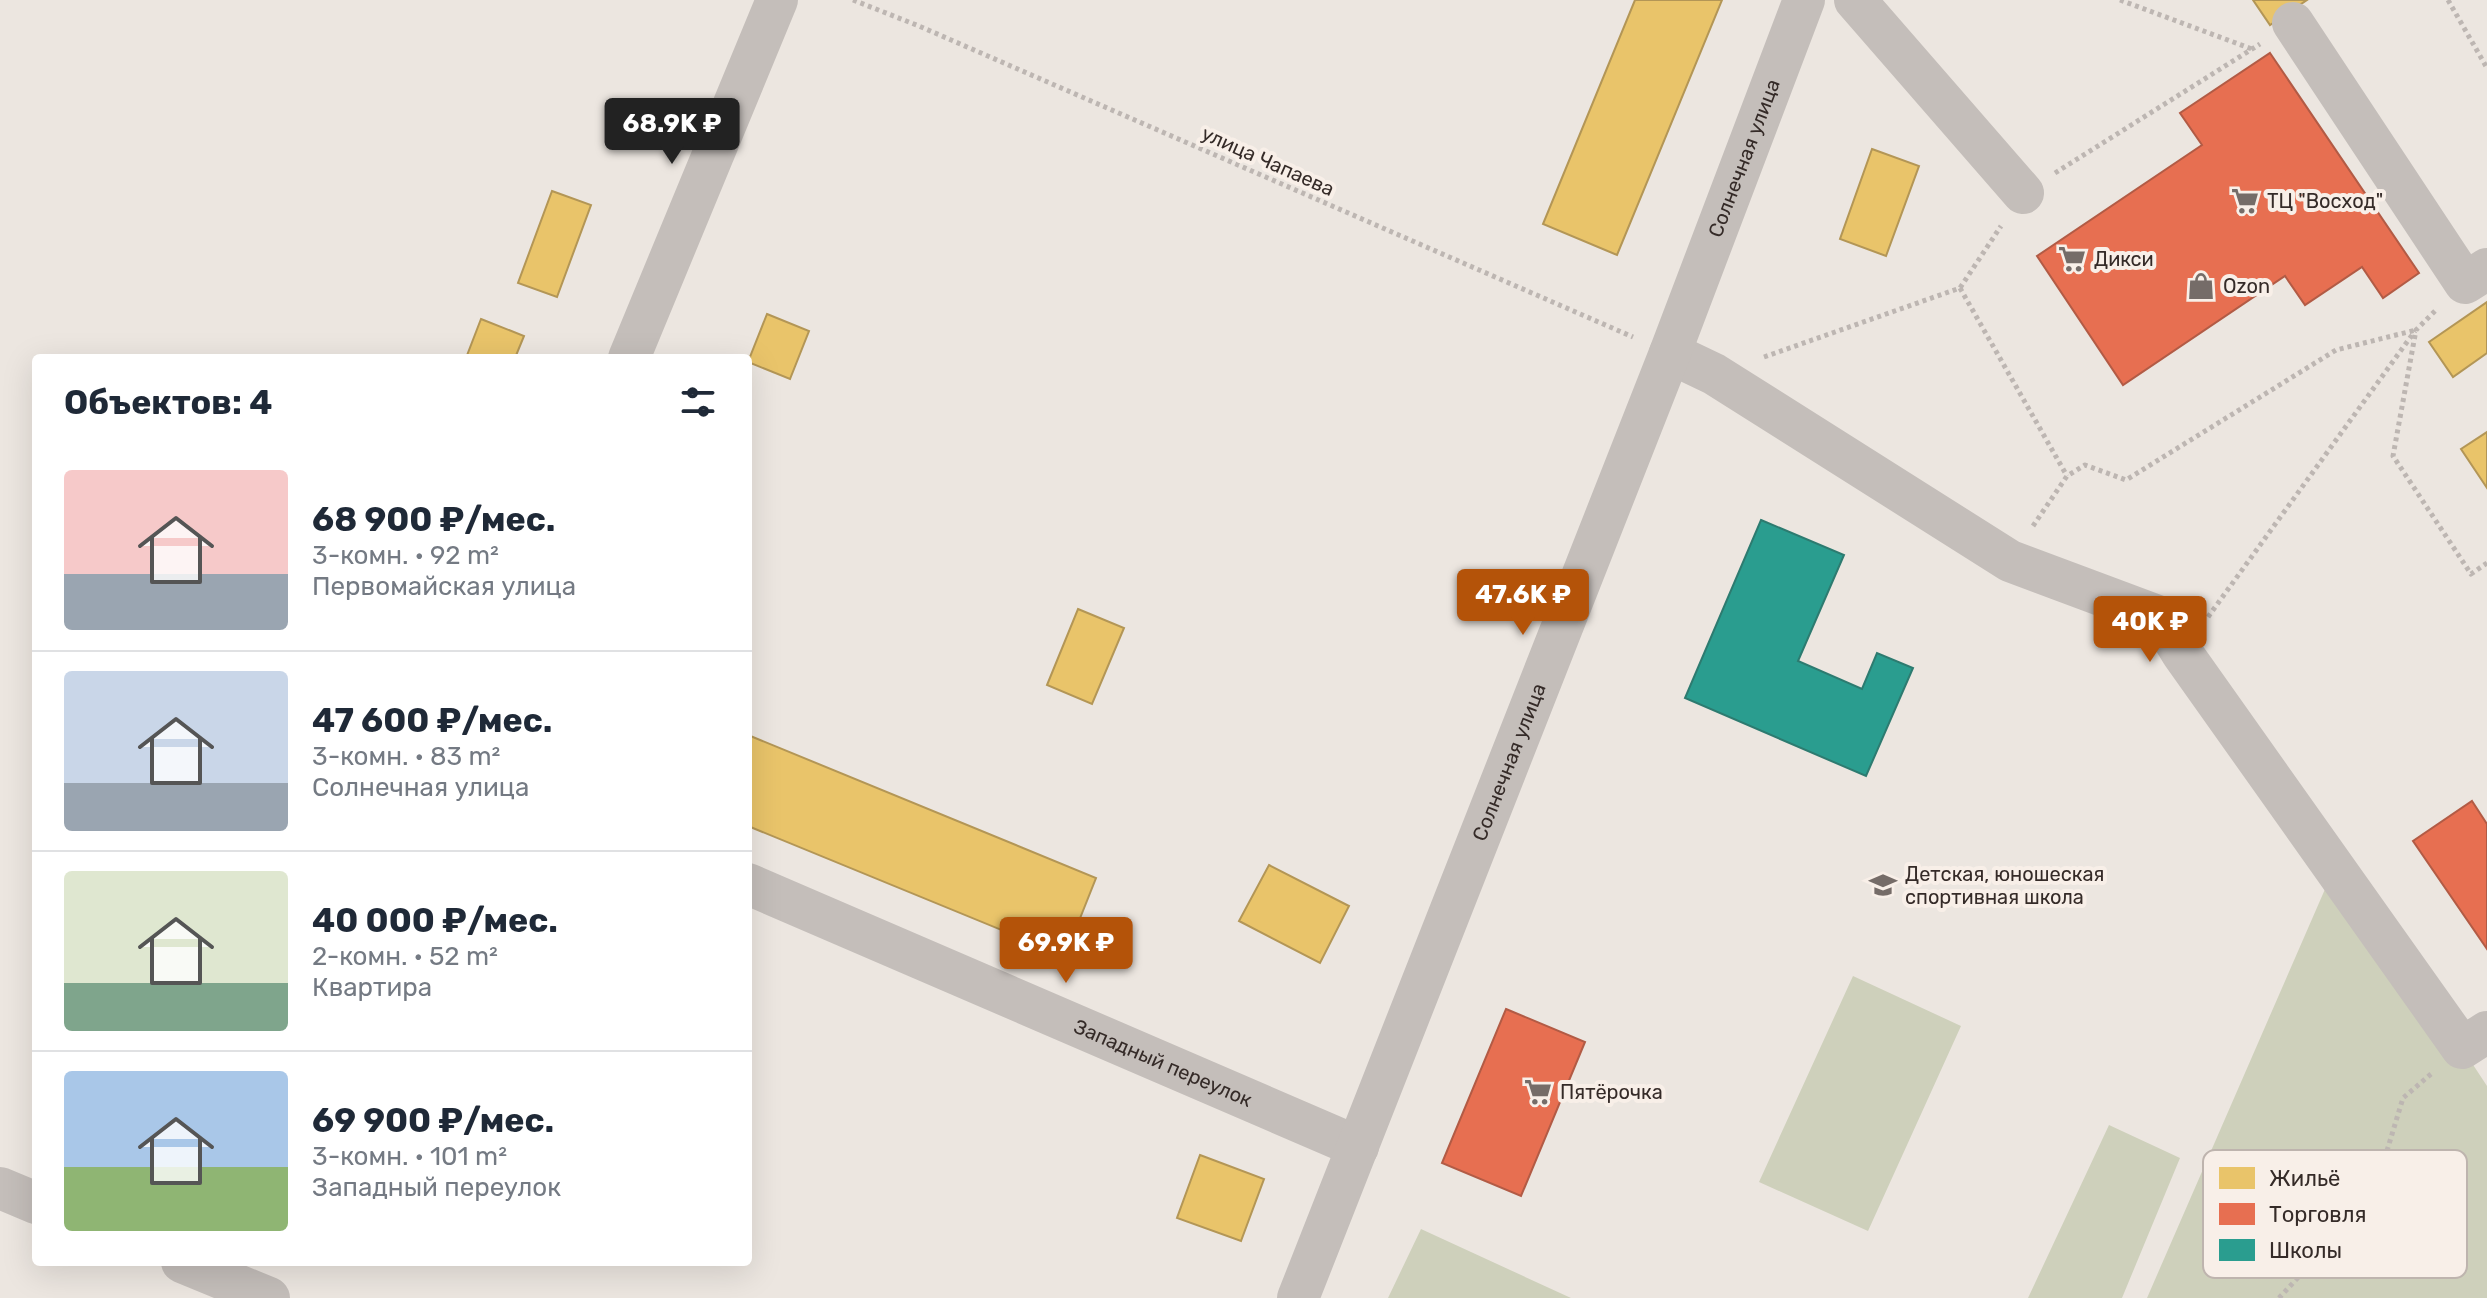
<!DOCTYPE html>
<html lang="ru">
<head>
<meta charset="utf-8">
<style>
	body { margin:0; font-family:Rubik,sans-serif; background:#f6f6f7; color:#1f2937; height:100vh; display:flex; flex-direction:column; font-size:30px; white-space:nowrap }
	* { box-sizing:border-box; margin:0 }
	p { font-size:26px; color:#747a83 }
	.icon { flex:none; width:44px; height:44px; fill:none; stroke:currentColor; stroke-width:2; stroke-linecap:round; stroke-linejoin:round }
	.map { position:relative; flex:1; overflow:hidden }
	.panel { position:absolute; left:32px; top:354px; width:720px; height:912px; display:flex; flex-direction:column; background:#fff; border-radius:8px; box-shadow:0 8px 32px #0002 }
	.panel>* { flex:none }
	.price { position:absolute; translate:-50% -68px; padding:0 18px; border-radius:8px; background:#b45309; color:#fff; font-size:26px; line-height:52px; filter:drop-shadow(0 2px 4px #0008) }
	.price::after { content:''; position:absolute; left:50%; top:48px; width:24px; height:18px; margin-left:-12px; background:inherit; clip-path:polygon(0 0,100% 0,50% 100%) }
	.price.on { background:#222; color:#fff }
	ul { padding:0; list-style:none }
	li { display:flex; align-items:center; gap:24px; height:200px; padding:0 32px }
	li+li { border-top:2px solid #e0e1e3 }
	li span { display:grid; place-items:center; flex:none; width:224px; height:160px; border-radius:8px; color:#555 }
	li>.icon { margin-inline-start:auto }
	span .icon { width:96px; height:96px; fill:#fffc; stroke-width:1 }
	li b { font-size:34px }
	h2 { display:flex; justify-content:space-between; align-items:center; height:96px; padding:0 32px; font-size:34px }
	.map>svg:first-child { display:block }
</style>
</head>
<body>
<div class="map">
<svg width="2487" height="1298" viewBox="0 0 2487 1298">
	<rect width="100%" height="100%" fill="#ece6e0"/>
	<path fill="#ced0bb" d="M2329,880L2462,1048L2487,1086V1298H2147Z
		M1853,976L1961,1026L1868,1231L1759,1182Z
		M2109,1125L2180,1158L2122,1298H2028Z
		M1421,1229L1571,1298H1388Z"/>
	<path fill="#e9c46a" stroke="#b39656" stroke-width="2" d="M1635,0H1722L1617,255L1543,224Z
		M2253,0H2307L2270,25Z
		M1872,149L1919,166L1886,256L1840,239Z
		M552,191L591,205L557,297L518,283Z
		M2487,302V353L2453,377L2429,342Z
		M767,314L809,331L790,379L748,362Z
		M481,319L524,336L515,358H466Z
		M2487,432V488L2461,449Z
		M1078,609L1124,628L1092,704L1047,685Z
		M748,735L1096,878L1065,956L748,826Z
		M1269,865L1349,906L1320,963L1239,921Z
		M1200,1155L1264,1179L1241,1241L1177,1218Z"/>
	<path fill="#e76f51" stroke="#b25b45" stroke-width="2" d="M2270,53L2419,273L2383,298L2362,267L2305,305L2285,276L2123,385L2037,256L2202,145L2180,113Z
		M2472,801L2487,824V949L2413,841Z
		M1506,1009L1585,1042L1521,1196L1442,1163Z"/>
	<path fill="#2a9d8f" stroke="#2d7b70" stroke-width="2" d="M1761,520L1844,555L1798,661L1862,689L1877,653L1913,668L1866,776L1685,698Z"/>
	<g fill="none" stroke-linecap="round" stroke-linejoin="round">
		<path stroke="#bdb6b2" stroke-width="5" stroke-dasharray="4 4" stroke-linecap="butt" d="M853,0L919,26L1633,337
			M2120,0L2252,49
			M2448,0L2487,68
			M2055,173L2260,44
			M1960,288L2067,476
			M2435,311L2416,330L2393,456L2471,574L2487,563
			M1764,357L1960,288L2001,226
			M2033,526L2067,476L2085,465L2126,480L2336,350L2416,330
			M2208,617L2415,331
			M2279,1298L2344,1228L2386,1154L2403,1098L2431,1074"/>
		<g stroke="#c4beba" stroke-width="42">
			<path d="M1855,0L2023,193"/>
			<path d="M2293,23L2465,283L2487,269"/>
			<path d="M1670,353L1714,374L2010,561L2160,617L2182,653L2462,1048L2487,1032"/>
			<path d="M629,358L777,0"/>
			<path id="s1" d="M748,884L1358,1147"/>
			<path d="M0,1188L36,1203"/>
			<path d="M182,1262L269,1298"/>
			<path id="s2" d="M1298,1298L1670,353L1804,0"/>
		</g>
	</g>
	<defs>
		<g id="supermarket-bare" transform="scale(2.16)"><path d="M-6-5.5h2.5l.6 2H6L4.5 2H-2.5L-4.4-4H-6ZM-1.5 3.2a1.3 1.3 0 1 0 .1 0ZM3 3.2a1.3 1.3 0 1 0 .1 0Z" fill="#756c68" stroke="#f8efe8" stroke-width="2.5" paint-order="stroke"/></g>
		<g id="shop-bare" transform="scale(2.16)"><path d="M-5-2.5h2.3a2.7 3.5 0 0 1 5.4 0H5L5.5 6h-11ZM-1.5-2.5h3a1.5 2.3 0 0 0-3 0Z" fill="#756c68" stroke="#f8efe8" stroke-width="2.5" paint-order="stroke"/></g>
		<g id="school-bare" transform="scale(2.16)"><path d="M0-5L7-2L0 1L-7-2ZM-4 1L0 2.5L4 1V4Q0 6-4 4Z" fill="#756c68" stroke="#f8efe8" stroke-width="2.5" paint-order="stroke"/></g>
	</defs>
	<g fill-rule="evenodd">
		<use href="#supermarket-bare" x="2245" y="201"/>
		<use href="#supermarket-bare" x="2072" y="259"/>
		<use href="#shop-bare" x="2201" y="286"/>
		<use href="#school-bare" x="1883" y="885"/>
		<use href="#supermarket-bare" x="1538" y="1092"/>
	</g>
	<g text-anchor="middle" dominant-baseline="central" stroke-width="8" stroke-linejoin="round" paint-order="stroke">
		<g font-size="20" fill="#352b28" stroke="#f8efe8">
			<text stroke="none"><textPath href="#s2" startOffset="1224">Солнечная улица</textPath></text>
			<text transform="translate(1268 161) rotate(24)">улица Чапаева</text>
			<text stroke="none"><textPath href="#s2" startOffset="576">Солнечная улица</textPath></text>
			<text stroke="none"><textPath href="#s1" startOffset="452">Западный переулок</textPath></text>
		</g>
		<g font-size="20" fill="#352b28" stroke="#f8efe8" text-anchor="start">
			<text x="2267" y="201">ТЦ "Восход"</text>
			<text x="2094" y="259">Дикси</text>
			<text x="2223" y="286">Ozon</text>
			<text x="1905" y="874">Детская, юношеская<tspan x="1905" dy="23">спортивная школа</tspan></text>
			<text x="1560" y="1092">Пятёрочка</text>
		</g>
	</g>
	<rect x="2203" y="1150" width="264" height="128" rx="12" fill="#f8efe8" stroke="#beb4ae" stroke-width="2"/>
	<rect x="2219" y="1167" width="36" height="22" fill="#e9c46a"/>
	<rect x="2219" y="1203" width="36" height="22" fill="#e76f51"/>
	<rect x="2219" y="1239" width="36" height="22" fill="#2a9d8f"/>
	<g font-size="22" fill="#352b28">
		<text x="2269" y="1186">Жильё</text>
		<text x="2269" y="1222">Торговля</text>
		<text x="2269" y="1258">Школы</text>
	</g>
</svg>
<b class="price on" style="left:672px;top:166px">68.9K ₽</b>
<b class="price" style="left:1523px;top:637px">47.6K ₽</b>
<b class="price" style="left:2150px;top:664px">40K ₽</b>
<b class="price" style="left:1066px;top:985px">69.9K ₽</b>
<section class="panel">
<h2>Объектов: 4<svg class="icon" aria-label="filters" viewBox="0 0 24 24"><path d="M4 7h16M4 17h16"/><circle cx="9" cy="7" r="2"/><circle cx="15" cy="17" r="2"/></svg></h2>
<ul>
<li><span style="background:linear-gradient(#f6c9c9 65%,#9aa5b1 0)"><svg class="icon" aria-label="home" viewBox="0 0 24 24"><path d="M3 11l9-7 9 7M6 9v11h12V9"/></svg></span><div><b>68 900 ₽/мес.</b><p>3-комн. · 92 m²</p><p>Первомайская улица</p></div></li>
<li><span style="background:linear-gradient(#c9d6e8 70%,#9aa5b1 0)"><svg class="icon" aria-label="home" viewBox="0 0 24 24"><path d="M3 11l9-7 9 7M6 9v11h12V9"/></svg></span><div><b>47 600 ₽/мес.</b><p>3-комн. · 83 m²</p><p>Солнечная улица</p></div></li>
<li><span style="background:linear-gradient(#dfe7d0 70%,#7fa58c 0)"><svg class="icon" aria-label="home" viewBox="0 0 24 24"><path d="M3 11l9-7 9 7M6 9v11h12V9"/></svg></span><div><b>40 000 ₽/мес.</b><p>2-комн. · 52 m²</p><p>Квартира</p></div></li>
<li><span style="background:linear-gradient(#a9c7e8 60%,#8fb573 0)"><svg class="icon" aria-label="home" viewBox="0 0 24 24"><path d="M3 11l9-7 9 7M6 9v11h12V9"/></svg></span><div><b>69 900 ₽/мес.</b><p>3-комн. · 101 m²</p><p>Западный переулок</p></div></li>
</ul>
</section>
</div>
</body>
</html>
